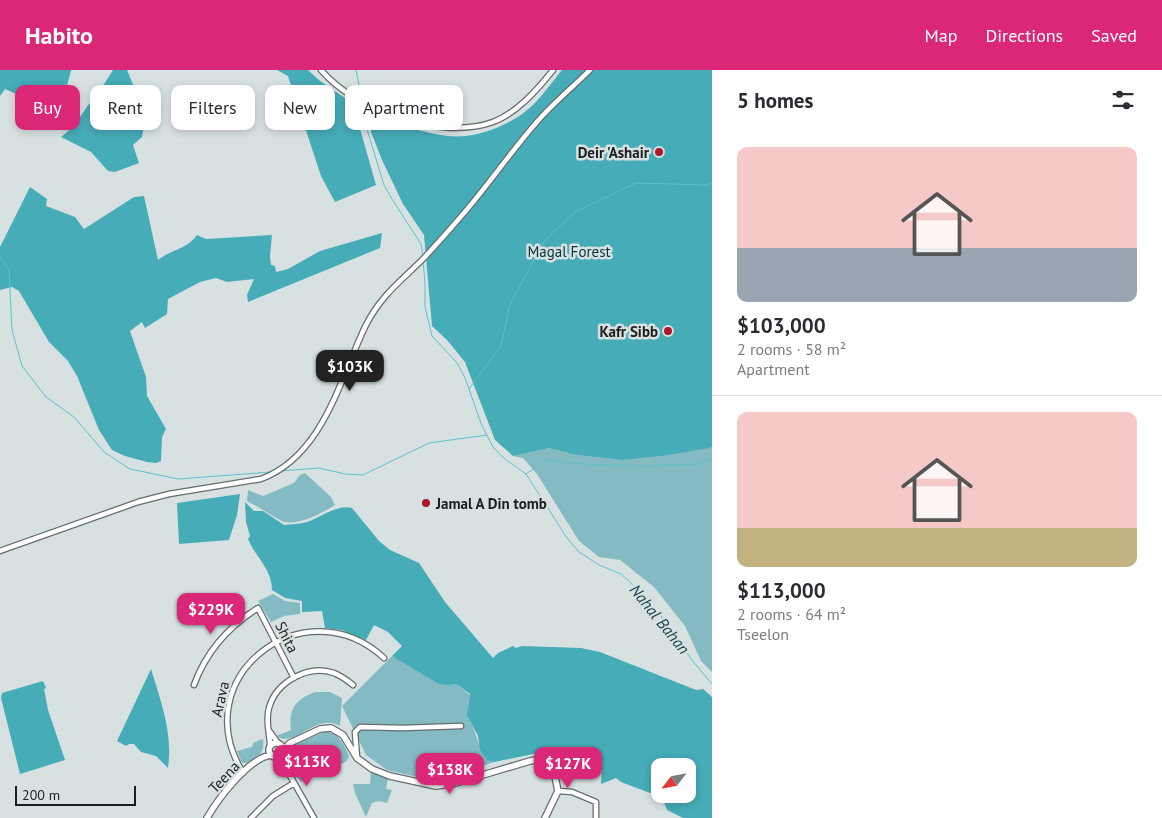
<!DOCTYPE html>
<html lang="en">
<head>
<meta charset="utf-8">
<style>
	body { margin:0; font-family:"PT Sans",sans-serif; background:#f2f2f3; color:#2b2b33; height:100vh; display:flex; flex-direction:column; font-size:19px; white-space:nowrap }
	* { box-sizing:border-box; margin:0 }
	p { font-size:16px; color:#7c7c81 }
	.icon { flex:none; width:28px; height:28px; fill:none; stroke:currentColor; stroke-width:2; stroke-linecap:round; stroke-linejoin:round }
	.map { position:relative; flex:1; overflow:hidden }
	.drawer { display:flex; flex-direction:column; background:#fff; width:450px }
	.drawer>* { flex:none }
	.top-card { position:absolute; left:15px; top:15px; width:475px; height:45px; display:flex; gap:10px }
	.needle { width:32px; rotate:238deg }
	.controls { position:absolute; left:651px; top:688px; display:grid; gap:10px }
	.controls a { display:grid; place-items:center; width:45px; height:45px; border-radius:10px; background:#fff; box-shadow:0 2px 8px #0003; font-size:25px }
	.scale { position:absolute; left:15px; bottom:12px; width:121px; box-sizing:border-box; padding-left:5px; border:2px solid #1c1f1f; border-top:0; font-size:14px; line-height:18px; white-space:nowrap; color:#1c1f1f; -webkit-text-stroke:4px #d8e1e2; paint-order:stroke }
	.price { position:absolute; translate:-50% -42px; padding:0 11px; border-radius:10px; background:#db2777; color:#fff; font-size:16px; line-height:32px; filter:drop-shadow(0 1px 2px #0008) }
	.price::after { content:''; position:absolute; left:50%; top:30px; width:15px; height:11px; margin-left:-8px; background:inherit; clip-path:polygon(0 0,100% 0,50% 100%) }
	.price.on { background:#222; color:#fff }
	ul { padding:0; list-style:none }
	li { display:grid; align-content:center; gap:10px; height:265px; padding:0 25px }
	li+li { border-top:1px solid #e1e1e2 }
	li span { display:grid; place-items:center; height:155px; border-radius:10px; color:#555 }
	li>.icon { margin-inline-start:auto }
	span .icon { width:90px; height:90px; fill:#fffc; stroke-width:1 }
	li b { font-size:21px }
	h2 { display:flex; justify-content:space-between; align-items:center; height:60px; padding:0 25px; font-size:21px }
	.chip { padding:0 18px; border-radius:10px; background:#fff; box-shadow:0 2px 8px #0003; font-size:18px; line-height:45px }
	.chip.on { background:#db2777; color:#fff }
	header { display:flex; align-items:center; gap:30px; box-sizing:border-box; height:70px; padding:0 25px; background:#db2777; color:#fff }
	header strong { font-size:24px }
	nav { display:flex; gap:28px; margin-inline-start:auto; font-size:18px }
	main { display:flex; flex:1; min-height:0 }
	.map>svg:first-child { display:block }
</style>
</head>
<body>
<header>
<strong>Habito</strong>
<nav><a>Map</a><a>Directions</a><a>Saved</a></nav>
</header>
<main>
<div class="map">
<svg width="712" height="748" viewBox="0 0 712 748">
	<rect width="100%" height="100%" fill="#d8e1e2"/>
	<path fill="#84bac1" d="M712,377V602L701,591L685,556L654,517L620,490L599,487L579,471L537,404L523,388L513,386L549,378L576,385L622,390L663,386Z
		M305,403L331,427L335,435C322,443 297,457 282,451C270,445 259,437 247,431L248,420L263,426L294,413L300,405Z
		M273,524L285,531L300,533V544L284,546L271,552L258,531Z
		M392,586L449,615L456,614L470,625C470,628 468,633 468,636C467,643 482,684 486,689C488,690 492,691 494,692L439,712L387,700L366,685L342,636Z
		M315,622H330L342,628L340,656C315,642 296,679 276,666L291,660C288,639 296,629 315,622Z
		M324,662C339,662 344,674 349,686L347,691L343,693L301,712C294,700 283,690 292,676Z
		M263,669C265,685 258,685 247,693H242L237,681L252,677L253,673Z
		M371,700L388,709L386,719L392,720L387,733L379,731L372,733L366,747L355,723L353,714H370Z"/>
	<path fill="#45acb8" d="M0,0H71V1L65,23L47,29L31,43L29,37L24,40L20,36L16,24L5,19L0,26Z
		M113,0H127L139,29L140,38L139,46L143,61L142,67L133,75L139,93L115,102L108,101L91,82L61,67L74,56L88,35L94,30Z
		M277,0H308L320,11L345,28L361,62L376,115L335,132L321,106L288,6Z
		M562,0H712V377L709,378L663,386L622,390L576,385L549,378L513,386L495,370L465,292L447,270L432,256L424,165L403,134L382,90L371,62L370,45C395,52 422,63 448,66C476,69 512,55 533,35C543,25 552,12 562,0Z
		M30,117L47,129L46,136L75,147L84,159L134,127L144,126L158,190C170,180 188,179 197,165L206,169L272,165L270,186L271,195L275,196L276,202L288,199L320,181L382,163L380,178L248,232L247,225L254,209L227,212L216,208L200,212L168,229L167,244L145,258L142,252L130,261L146,307L147,326L166,359L162,367L161,391L156,393L147,392L125,386L112,380L99,360L77,306L68,291L49,272L19,221L12,217L0,220V177Z
		M240,424L237,445L229,470L179,474L177,433Z
		M245,432L254,441H263L284,455C292,454 300,454 307,452C322,447 337,434 352,438L379,471L390,480L419,493L445,532L493,588L498,583L513,576L516,578L522,576L581,578L600,582L691,618L697,620L703,619L712,627V748H683L667,740L661,724H688V696H660V718L650,723L621,712L616,708L601,714L602,696L592,678L543,682L494,692L487,690L480,680L478,666L467,645L470,624L456,614L449,615L439,614L392,586L402,576L388,562L374,555L366,570L342,560L325,558L322,541L302,542V531L285,528L272,520C272,499 256,488 248,469L250,466L246,452Z
		M151,599C161,632 173,663 168,698L156,686L141,682L134,674H129L126,676L117,671Z
		M43,611L46,618L44,619L48,640L65,690L20,704L1,628L2,623Z"/>
	<g fill="none" stroke-linecap="round" stroke-linejoin="round">
		<path stroke="#5cc1cc" stroke-width="1" d="M356,0L362,29
			M363,35L366,56L384,115L392,129L421,174L423,187
			M0,187L9,200L12,260L22,296L46,327L74,347L104,382L130,399L178,409L271,402
			M423,191L425,213V237L432,266L457,293L465,308L482,356L493,377L505,389L526,404L567,468L579,482L599,495L621,504L643,524L671,558L691,589L712,614
			M469,319L501,276L510,234L545,170L575,142L636,113L707,115L712,113
			M280,401L319,398L345,404L363,405L429,373L487,365
			M526,404L546,390L592,395L650,396L696,394L712,388"/>
		<g stroke="#656d6e" stroke-width="7">
			<path id="minor" d="M321,0C356,41 440,71 493,52C517,43 537,20 553,0
				M0,481L138,432L169,424L261,409C323,386 340,309 365,257C380,226 401,211 424,188C435,176 446,164 457,151C485,120 508,85 536,53C552,34 572,18 590,0
				M194,615C206,582 228,557 258,538L294,608
				M270,662L278,673
				M270,676C270,664 265,650 269,638C276,612 308,594 334,603C341,606 347,610 353,615
				M282,684L283,693
				M276,686L284,695L314,748
				M357,687L355,662L360,657L403,658L461,656
				M243,703C184,606 305,515 384,588
				M558,721L572,722L596,732V748
				M251,748L273,726L294,713"/>
		</g>
		<g stroke="#656d6e" stroke-width="8">
			<path id="tertiary" d="M269 680a7 7 0 1 1 14 0a7 7 0 1 1-14 0Z
				M283,680L290,673L320,659L331,658L343,665L357,688L372,699L390,706L436,716L456,713L530,691L551,687L558,721L545,748
				M207,748C218,729 249,687 272,685"/>
		</g>
		<use href="#minor" stroke="#fff" stroke-width="4.5"/>
		<use href="#tertiary" stroke="#fff" stroke-width="5.5"/>
	</g>
	<g fill="#ab1628" stroke="#d8e1e2" stroke-width="2">
		<circle cx="659" cy="82" r="5"/>
		<circle cx="668" cy="261" r="5"/>
		<circle cx="426" cy="433" r="5"/>
	</g>
	<g text-anchor="middle" dominant-baseline="central" stroke-width="5" stroke-linejoin="round" paint-order="stroke">
		<g font-size="15" font-weight="bold" fill="#1c1f1f" stroke="#d8e1e2" text-anchor="end">
			<text x="649" y="82">Deir 'Ashair</text>
			<text x="658" y="261">Kafr Sibb</text>
			<text x="436" y="433" text-anchor="start">Jamal A Din tomb</text>
		</g>
		<g font-size="15" fill="#02343a" stroke="#d8e1e2">
			<text x="569" y="181">Magal Forest</text>
		</g>
		<g font-size="15" fill="#1c1f1f" stroke="#d8e1e2">
			<text transform="translate(287 567) rotate(63)">Shita</text>
			<text transform="translate(220 629) rotate(-77)">Arava</text>
			<text transform="translate(224 707) rotate(-47)">Teena</text>
		</g>
		<g font-size="16" font-style="italic" fill="#19474c" stroke="#d8e1e2">
			<text transform="translate(660 549) rotate(51)">Nahal Bahan</text>
		</g>
	</g>
</svg>
<div class="controls">
<a><svg class="needle" viewBox="-14 -14 28 28"><path d="M0-13l5 13h-10z" fill="#e53935"/><path d="M0 13l5-13h-10z" fill="#7c7c81"/></svg></a>
</div>
<div class="scale">200 m</div>
<b class="price on" style="left:350px;top:322px">$103K</b>
<b class="price" style="left:211px;top:565px">$229K</b>
<b class="price" style="left:307px;top:717px">$113K</b>
<b class="price" style="left:568px;top:719px">$127K</b>
<b class="price" style="left:450px;top:725px">$138K</b>
<div class="top-card">
<a class="chip on">Buy</a>
<a class="chip">Rent</a>
<a class="chip">Filters</a>
<a class="chip">New</a>
<a class="chip">Apartment</a>
</div>
</div>
<section class="drawer">
<h2>5 homes<svg class="icon" aria-label="filters" viewBox="0 0 24 24"><path d="M4 7h16M4 17h16"/><circle cx="9" cy="7" r="2"/><circle cx="15" cy="17" r="2"/></svg></h2>
<ul>
<li><span style="background:linear-gradient(#f6c9c9 65%,#9aa5b1 0)"><svg class="icon" aria-label="home" viewBox="0 0 24 24"><path d="M3 11l9-7 9 7M6 9v11h12V9"/></svg></span><div><b>$103,000</b><p>2 rooms · 58 m²</p><p>Apartment</p></div></li>
<li><span style="background:linear-gradient(#f6c9c9 75%,#c2b280 0)"><svg class="icon" aria-label="home" viewBox="0 0 24 24"><path d="M3 11l9-7 9 7M6 9v11h12V9"/></svg></span><div><b>$113,000</b><p>2 rooms · 64 m²</p><p>Tseelon</p></div></li>
</ul>
</section>
</main>
</body>
</html>
